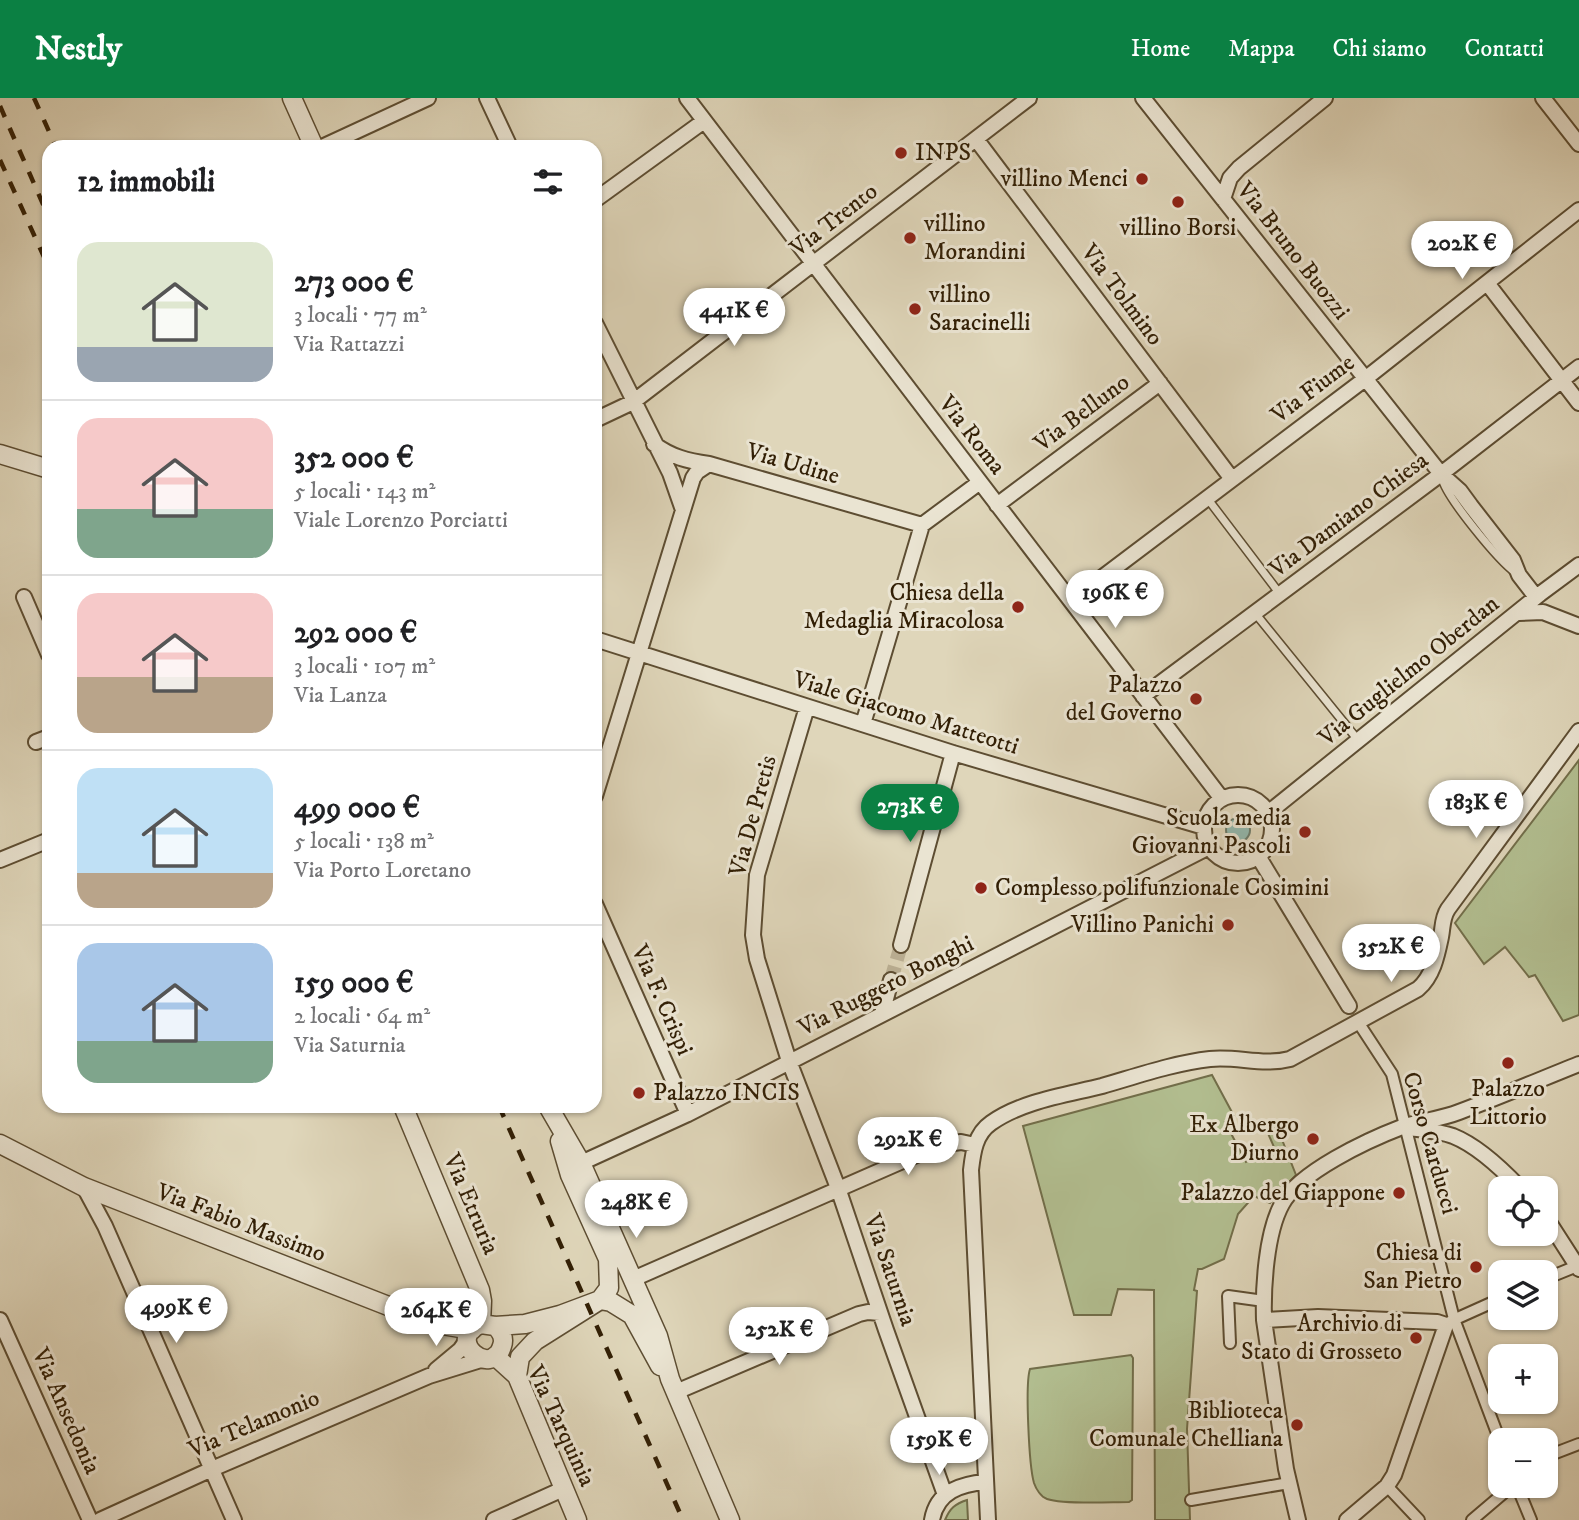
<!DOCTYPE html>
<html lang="it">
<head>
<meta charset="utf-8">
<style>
	body { margin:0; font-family:"IM FELL DW Pica",serif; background:#f2f2f2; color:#202124; height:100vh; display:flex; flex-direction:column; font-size:26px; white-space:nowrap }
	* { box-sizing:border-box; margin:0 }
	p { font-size:23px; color:#757577 }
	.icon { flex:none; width:38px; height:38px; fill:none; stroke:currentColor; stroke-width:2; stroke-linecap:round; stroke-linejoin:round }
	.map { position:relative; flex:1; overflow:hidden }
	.side { position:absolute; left:42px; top:42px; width:560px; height:973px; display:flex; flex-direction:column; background:#fff; border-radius:21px; box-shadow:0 2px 5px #0004 }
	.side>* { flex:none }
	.controls { position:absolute; left:1488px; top:1078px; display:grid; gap:14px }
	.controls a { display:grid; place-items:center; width:70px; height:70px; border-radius:14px; background:#fff; box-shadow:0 2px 5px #0004; font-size:35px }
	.price { position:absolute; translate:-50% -60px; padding:0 16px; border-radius:24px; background:#fff; color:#222; font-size:23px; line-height:46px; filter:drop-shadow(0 2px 4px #0008) }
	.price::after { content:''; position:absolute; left:50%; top:42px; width:21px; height:16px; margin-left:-10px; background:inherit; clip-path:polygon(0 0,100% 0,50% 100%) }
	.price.current { background:#0b8043; color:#fff }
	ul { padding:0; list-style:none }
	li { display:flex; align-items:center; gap:21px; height:175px; padding:0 35px }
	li+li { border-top:2px solid #e0e0e0 }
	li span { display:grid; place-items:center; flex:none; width:196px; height:140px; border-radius:21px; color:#555 }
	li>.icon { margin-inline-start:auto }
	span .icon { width:84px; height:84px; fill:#fffc; stroke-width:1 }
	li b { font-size:30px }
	h2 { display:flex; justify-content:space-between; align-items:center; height:84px; padding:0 35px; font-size:30px }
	header { display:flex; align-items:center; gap:42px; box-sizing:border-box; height:98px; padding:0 35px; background:#0b8043; color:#fff }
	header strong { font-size:33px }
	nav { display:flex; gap:38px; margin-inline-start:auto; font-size:24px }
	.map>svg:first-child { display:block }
</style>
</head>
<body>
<header>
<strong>Nestly</strong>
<nav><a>Home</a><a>Mappa</a><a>Chi siamo</a><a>Contatti</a></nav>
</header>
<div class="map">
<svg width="1579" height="1422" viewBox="0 0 1579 1422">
	<rect width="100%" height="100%" fill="#dfd6ba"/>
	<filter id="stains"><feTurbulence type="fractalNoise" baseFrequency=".00286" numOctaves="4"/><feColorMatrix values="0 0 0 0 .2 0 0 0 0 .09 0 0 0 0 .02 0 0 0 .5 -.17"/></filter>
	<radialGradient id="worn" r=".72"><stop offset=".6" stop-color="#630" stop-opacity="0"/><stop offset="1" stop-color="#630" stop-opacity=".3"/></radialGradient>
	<path fill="#b2be90" stroke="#726e4a" stroke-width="2" d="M1579,662V917L1563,923L1535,877L1529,879L1505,849L1484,866L1455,825Z
		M1212,977L1234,1018L1225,1024L1246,1064L1274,1049L1267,1033L1277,1029L1296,1077L1270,1105L1254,1098L1238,1116L1224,1161L1202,1171H1198L1194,1192L1197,1193L1187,1331L1190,1422H1155L1154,1192L1118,1191L1111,1217H1074L1023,1028Z
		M1131,1257L1133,1260L1132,1402L1129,1404C1110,1404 1064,1407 1047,1401C1041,1399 1036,1391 1034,1385C1029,1368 1025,1286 1030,1271Z
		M967,1402L968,1422H945C950,1410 955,1406 967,1402Z"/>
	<path fill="#93b9af" stroke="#6c7b6b" stroke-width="2" d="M1226 732a12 12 0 1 1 24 0a12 12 0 1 1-24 0Z"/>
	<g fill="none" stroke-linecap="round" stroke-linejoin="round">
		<path stroke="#bcb196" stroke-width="14" stroke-dasharray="14 7" stroke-linecap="butt" d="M891,882L901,847"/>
		<g stroke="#5d4d32" stroke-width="10">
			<path id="service" d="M1442,380C1446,399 1499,463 1516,475
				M1207,400L1280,496
				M1255,515L1358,642"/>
		</g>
		<g stroke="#5d4d32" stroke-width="14">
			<path id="pedestrian" d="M1358,924L1392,976L1454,1221L1500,1343
				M1545,1181L1577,1168
				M1451,1223L1500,1201
				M1230,1245L1228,1198L1264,1203
				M1545,1359L1579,1346
				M1387,1388L1419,1422
				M1517,1388L1531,1422
				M1191,1402L1289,1385
				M1472,1422L1512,1388"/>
		</g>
		<g stroke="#5d4d32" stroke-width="18">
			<path id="minor" d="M487,0L510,49
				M687,0L1222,701
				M1143,0L1441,376L1460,393L1471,408L1513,462L1519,477L1536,499
				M1543,0L1579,46
				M976,41L1232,381
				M322,49L428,0
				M1223,101L1230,80L1239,70L1325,0
				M595,102L704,23
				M1487,185L1579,305
				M595,225L670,375L683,412
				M595,322L633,304L1029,0
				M654,346C671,359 688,363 709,366L922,427
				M997,407L1160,285
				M24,499L49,557
				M1071,503L1365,281L1579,112
				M1519,515L1543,514L1579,528
				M595,541L953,655L1204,729
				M1143,598L1441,376L1579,269
				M807,609L757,777L753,837L757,861L789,963L838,1090L886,1232L945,1397
				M863,626L922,427L980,384
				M36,644L49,639
				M1204 731a34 34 0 1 1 68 0a34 34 0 1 1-68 0Z
				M595,698L693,380L697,374L709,366
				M1268,715L1540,496L1579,467
				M1258,758L1349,908
				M0,762L49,742
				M595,806L688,1016
				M901,847L953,655
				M882,916L891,882
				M1408,1030C1423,1032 1439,1033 1453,1038C1478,1048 1502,1071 1520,1090
				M581,1065L688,1016L1209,749
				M84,1089L105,1128L234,1422
				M1545,1118L1579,1171
				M640,1178L939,1047L961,1044L975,1047
				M0,1222L90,1422
				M1264,1222L1318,1219L1437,1224L1446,1227L1394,1377L1387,1388L1347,1422
				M436,1272L460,1252L467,1242
				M676,1294L859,1216L868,1214L880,1215
				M100,1422L212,1371L429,1278L484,1261
				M494,1422L563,1391
				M932,1422C937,1393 961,1386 986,1384
				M988,1422L971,1072C973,1055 975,1036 991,1025C1022,1003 1066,997 1102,988C1137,978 1174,965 1210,961C1237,958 1263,968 1290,961L1418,891C1433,878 1437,858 1441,839C1443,829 1442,820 1448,811L1579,633
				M1298,1422L1286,1371L1264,1222C1263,1190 1266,1135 1282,1106C1299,1074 1368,1042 1402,1029C1421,1023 1441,1021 1459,1014C1499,999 1539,982 1579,966"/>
		</g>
		<g stroke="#5d4d32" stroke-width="21">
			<path id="tertiary" d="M292,0L314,49
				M0,356L49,371
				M403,1008L480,1192L482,1203L481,1226
				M548,1008L581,1065L658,1238L670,1281L730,1422
				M0,1046L84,1089L419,1220L442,1227L472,1232
				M495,1228C501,1233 505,1240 502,1248C492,1282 443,1241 481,1226L495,1228L525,1226L560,1217L600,1202L611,1204L632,1217L660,1268
				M495,1258L517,1278L577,1422
				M517,1278L520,1259L535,1243L600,1202L609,1190L608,1161L570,1077L560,1043"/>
		</g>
		<use href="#service" stroke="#eae4d2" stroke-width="7"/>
		<use href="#pedestrian" stroke="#eae4d2" stroke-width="10"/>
		<use href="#minor" stroke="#eae4d2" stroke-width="14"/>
		<use href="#tertiary" stroke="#eae4d2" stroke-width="18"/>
		<path stroke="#321f05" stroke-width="4.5" stroke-dasharray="12 12" stroke-linecap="butt" d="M34,0L56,49
			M0,8L49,120
			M0,62L49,170
			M499,1008L683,1422"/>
	</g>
	<g fill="#8f2418" stroke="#eae4d2" stroke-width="2.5">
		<circle cx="901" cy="55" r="7"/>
		<circle cx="1142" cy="81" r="7"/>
		<circle cx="1178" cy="104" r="7"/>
		<circle cx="910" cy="140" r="7"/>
		<circle cx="915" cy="211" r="7"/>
		<circle cx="1018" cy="509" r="7"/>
		<circle cx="1196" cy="601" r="7"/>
		<circle cx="1305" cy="734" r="7"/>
		<circle cx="981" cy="790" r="7"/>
		<circle cx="1228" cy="827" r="7"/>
		<circle cx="1508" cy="965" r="7"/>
		<circle cx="639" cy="995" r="7"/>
		<circle cx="1313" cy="1041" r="7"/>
		<circle cx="1399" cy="1095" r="7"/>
		<circle cx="1476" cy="1169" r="7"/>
		<circle cx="1416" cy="1240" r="7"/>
		<circle cx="1297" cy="1327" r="7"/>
	</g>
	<g text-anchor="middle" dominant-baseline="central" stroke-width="6" stroke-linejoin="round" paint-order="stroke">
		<g font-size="24" fill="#321f05" stroke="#eae4d2" text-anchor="end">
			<text x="915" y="55" text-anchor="start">INPS</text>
			<text x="1128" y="81">villino Menci</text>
			<text x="924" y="126" text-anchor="start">villino<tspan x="924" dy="28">Morandini</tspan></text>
			<text x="1178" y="130" text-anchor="middle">villino Borsi</text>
			<text x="929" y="197" text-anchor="start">villino<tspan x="929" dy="28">Saracinelli</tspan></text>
			<text x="1004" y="495">Chiesa della<tspan x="1004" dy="28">Medaglia Miracolosa</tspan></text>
			<text x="1182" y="587">Palazzo<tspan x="1182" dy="28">del Governo</tspan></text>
			<text x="1291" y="720">Scuola media<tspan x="1291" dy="28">Giovanni Pascoli</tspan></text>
			<text x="995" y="790" text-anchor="start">Complesso polifunzionale Cosimini</text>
			<text x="1214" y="827">Villino Panichi</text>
			<text x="1508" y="991" text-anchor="middle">Palazzo<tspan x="1508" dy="28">Littorio</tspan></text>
			<text x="653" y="995" text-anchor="start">Palazzo INCIS</text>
			<text x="1299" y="1027">Ex Albergo<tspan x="1299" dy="28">Diurno</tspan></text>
			<text x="1385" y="1095">Palazzo del Giappone</text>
			<text x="1462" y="1155">Chiesa di<tspan x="1462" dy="28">San Pietro</tspan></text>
			<text x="1402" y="1226">Archivio di<tspan x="1402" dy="28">Stato di Grosseto</tspan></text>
			<text x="1283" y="1313">Biblioteca<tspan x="1283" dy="28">Comunale Chelliana</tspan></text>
		</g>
		<g font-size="24" fill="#321f05" stroke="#eae4d2">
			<text transform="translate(834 122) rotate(-38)">Via Trento</text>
			<text transform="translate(1293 153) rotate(52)">Via Bruno Buozzi</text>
			<text transform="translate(1122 197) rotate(53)">Via Tolmino</text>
			<text transform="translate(1313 291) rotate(-37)">Via Fiume</text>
			<text transform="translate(1082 315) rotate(-37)">Via Belluno</text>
			<text transform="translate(972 337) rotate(52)">Via Roma</text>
			<text transform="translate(793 366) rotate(16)">Via Udine</text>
			<text transform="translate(1349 417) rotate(-37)">Via Damiano Chiesa</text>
			<text transform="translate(1409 573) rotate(-39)">Via Guglielmo Oberdan</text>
			<text transform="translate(906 615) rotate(17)">Viale Giacomo Matteotti</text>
			<text transform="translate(753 718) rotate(-75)">Via De Pretis</text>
			<text transform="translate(886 888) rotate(-27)">Via Ruggero Bonghi</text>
			<text transform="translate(662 902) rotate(66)">Via F. Crispi</text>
			<text transform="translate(1430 1045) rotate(74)">Corso Carducci</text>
			<text transform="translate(471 1106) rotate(67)">Via Etruria</text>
			<text transform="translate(241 1125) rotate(21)">Via Fabio Massimo</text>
			<text transform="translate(890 1172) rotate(71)">Via Saturnia</text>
			<text transform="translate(66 1313) rotate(66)">Via Ansedonia</text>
			<text transform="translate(254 1326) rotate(-23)">Via Telamonio</text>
			<text transform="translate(561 1328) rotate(65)">Via Tarquinia</text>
		</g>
	</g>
	<rect width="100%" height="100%" filter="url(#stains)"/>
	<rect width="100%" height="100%" fill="url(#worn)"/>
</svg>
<div class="controls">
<a><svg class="icon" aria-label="locate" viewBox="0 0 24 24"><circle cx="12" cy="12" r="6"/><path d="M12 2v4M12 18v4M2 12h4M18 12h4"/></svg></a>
<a><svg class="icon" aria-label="layers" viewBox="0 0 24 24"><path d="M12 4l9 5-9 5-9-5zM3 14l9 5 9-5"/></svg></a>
<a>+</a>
<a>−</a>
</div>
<b class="price" style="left:1462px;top:183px">202K €</b>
<b class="price" style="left:734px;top:250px">441K €</b>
<b class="price" style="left:1115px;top:532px">196K €</b>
<b class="price" style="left:1476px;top:742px">183K €</b>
<b class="price current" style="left:910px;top:746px">273K €</b>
<b class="price" style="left:1391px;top:886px">352K €</b>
<b class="price" style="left:908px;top:1079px">292K €</b>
<b class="price" style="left:636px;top:1142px">248K €</b>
<b class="price" style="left:176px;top:1247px">499K €</b>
<b class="price" style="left:436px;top:1250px">264K €</b>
<b class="price" style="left:779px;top:1269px">252K €</b>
<b class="price" style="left:939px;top:1379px">159K €</b>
<section class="side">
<h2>12 immobili<svg class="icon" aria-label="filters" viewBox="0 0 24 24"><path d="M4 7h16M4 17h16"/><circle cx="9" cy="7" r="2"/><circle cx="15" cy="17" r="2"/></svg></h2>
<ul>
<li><span style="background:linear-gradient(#dfe7d0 75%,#9aa5b1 0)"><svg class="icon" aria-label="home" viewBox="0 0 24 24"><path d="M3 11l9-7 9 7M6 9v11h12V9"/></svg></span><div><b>273 000 €</b><p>3 locali · 77 m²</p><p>Via Rattazzi</p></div></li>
<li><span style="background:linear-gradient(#f6c9c9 65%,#7fa58c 0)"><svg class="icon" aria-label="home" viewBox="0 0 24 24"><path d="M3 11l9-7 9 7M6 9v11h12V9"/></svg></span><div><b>352 000 €</b><p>5 locali · 143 m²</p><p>Viale Lorenzo Porciatti</p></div></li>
<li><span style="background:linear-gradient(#f6c9c9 60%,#b9a48a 0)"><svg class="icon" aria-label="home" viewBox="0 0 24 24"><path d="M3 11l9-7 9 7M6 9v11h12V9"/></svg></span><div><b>292 000 €</b><p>3 locali · 107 m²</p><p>Via Lanza</p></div></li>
<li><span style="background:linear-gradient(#bfe0f5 75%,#b9a48a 0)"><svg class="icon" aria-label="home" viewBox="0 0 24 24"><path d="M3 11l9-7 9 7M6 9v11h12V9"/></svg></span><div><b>499 000 €</b><p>5 locali · 138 m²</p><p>Via Porto Loretano</p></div></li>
<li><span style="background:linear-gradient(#a9c7e8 70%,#7fa58c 0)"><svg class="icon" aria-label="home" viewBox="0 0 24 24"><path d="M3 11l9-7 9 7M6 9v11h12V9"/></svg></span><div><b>159 000 €</b><p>2 locali · 64 m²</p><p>Via Saturnia</p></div></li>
</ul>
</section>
</div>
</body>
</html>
